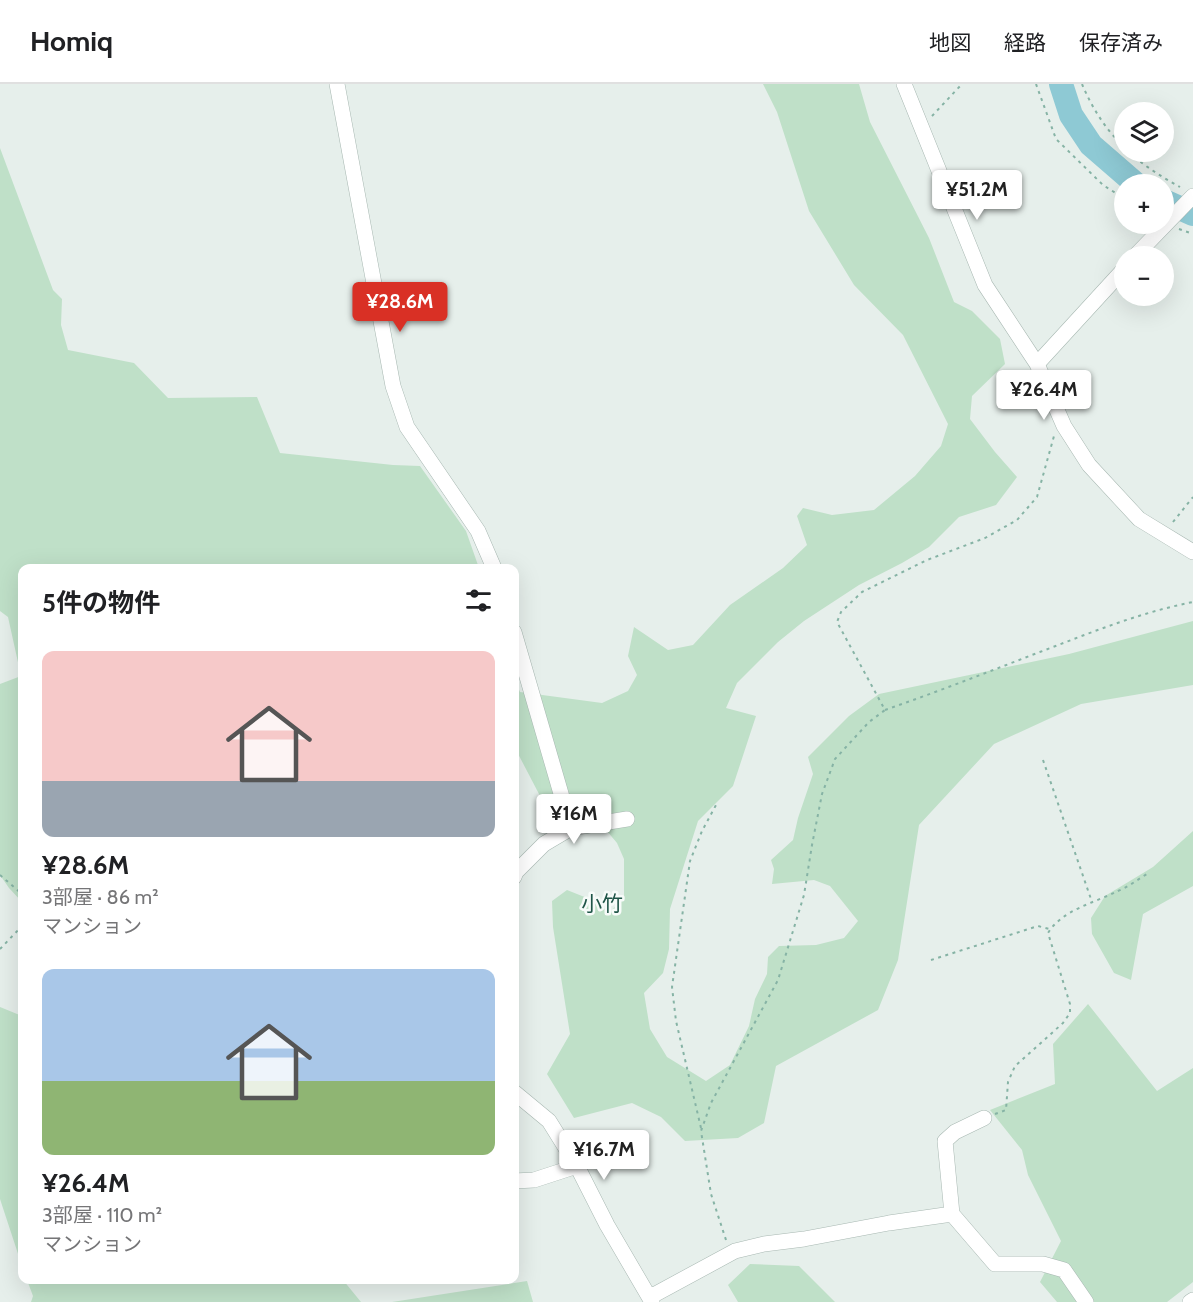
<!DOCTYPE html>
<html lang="ja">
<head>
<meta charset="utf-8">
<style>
	body { margin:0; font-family:Cabin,"Noto Sans JP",sans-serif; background:#f2f2f2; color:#202124; height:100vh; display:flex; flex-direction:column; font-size:22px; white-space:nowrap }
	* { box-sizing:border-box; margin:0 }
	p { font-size:20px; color:#757577 }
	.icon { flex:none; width:33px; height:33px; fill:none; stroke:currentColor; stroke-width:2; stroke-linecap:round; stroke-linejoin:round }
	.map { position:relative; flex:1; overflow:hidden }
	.sheet { position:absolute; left:18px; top:480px; width:501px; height:720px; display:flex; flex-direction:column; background:#fff; border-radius:12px; box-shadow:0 6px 24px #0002 }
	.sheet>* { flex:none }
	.tools { position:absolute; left:1114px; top:18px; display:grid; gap:12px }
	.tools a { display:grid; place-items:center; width:60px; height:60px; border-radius:50%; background:#fff; box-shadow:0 6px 24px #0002; font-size:30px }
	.price { position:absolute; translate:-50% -51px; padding:0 14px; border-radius:6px; background:#fff; color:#222; font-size:20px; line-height:39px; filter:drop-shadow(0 2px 3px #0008) }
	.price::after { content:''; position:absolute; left:50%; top:36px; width:18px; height:14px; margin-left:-9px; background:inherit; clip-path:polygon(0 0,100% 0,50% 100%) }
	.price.on { background:#d93025; color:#fff }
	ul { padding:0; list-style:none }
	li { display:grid; align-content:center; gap:12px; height:318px; padding:0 24px }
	li span { display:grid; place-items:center; height:186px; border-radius:12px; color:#555 }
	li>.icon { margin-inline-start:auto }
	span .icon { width:108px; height:108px; fill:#fffc; stroke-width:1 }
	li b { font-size:26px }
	h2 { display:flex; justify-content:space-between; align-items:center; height:72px; padding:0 24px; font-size:26px }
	header { display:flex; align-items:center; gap:36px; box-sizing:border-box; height:84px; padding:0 30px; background:#fff; border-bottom:2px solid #e0e0e0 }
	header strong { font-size:28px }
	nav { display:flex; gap:33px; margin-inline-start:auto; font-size:21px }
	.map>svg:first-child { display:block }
</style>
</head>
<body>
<header>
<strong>Homiq</strong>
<nav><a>地図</a><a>経路</a><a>保存済み</a></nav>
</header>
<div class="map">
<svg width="1193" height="1218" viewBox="0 0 1193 1218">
	<rect width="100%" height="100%" fill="#e6efeb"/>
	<path fill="#bfe0c8" d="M763,0H859L870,38L929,154L954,218L972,227L1000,255L1005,280L972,312L970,335L995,368L1017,393L996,421L959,433L929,463L902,479L859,501L804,537L778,558L737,599L726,624L756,632L733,702L698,737L670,825L669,865L663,889L644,909L650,945L667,973L706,997L730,981L749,942L755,915L767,890L768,873L779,862L816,861L844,854L858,837L830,802L814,796L772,800L774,785L771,776L793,756L798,734L813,690L808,673L849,632L879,610L1069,570L1193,537V601L1081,620L994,660L919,741L898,876L878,926L776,982L764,1039L738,1054L685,1057L661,1033L632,1019L574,1034L547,990L570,950L553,843L552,817L567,806L587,814L610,828L624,813V775L617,759L586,722L551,733L515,664L514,594L520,608L602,619L628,607L637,591L628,572L634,543L668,566L693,561L730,521L783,484L807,461L797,432L803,424L832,431L874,426L915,392L941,362L948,340L903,251L854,201L809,127L777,28Z
		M0,64L53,206L62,215L61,241L68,266L134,279L168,314L257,313L280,369L393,381L420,382L466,447L479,484H22V818L9,804L0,791V600L21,592L8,533L0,527Z
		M1193,747V802L1143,830L1131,896L1114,889L1092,850L1091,834L1105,812L1153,783Z
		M1088,920L1157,1007L1193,984V1198L1167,1218H1057L1040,1198L1061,1157L1028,1091L1022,1066L990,1026L1055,1000L1053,960Z
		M0,923L22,932V1182L0,1115Z
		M750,1180L799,1182L835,1218H738L728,1201Z
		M27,1196H343L361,1218H31L33,1212Z
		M527,1197L533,1218H392Z"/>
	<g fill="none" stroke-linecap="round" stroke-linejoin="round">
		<path stroke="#8ec9d4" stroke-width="24" d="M1061,0L1071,31L1091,61L1136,100
			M1164,117L1193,130"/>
		<g stroke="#a8b8b2" stroke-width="16">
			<path id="minor" d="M337,0L393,302L407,343L478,447L494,484
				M904,0L985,201L1037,280
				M1135,172L1193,112
				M1125,184L1037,280L1064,342L1089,381L1139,435L1193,468
				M514,548L571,744
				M514,793L516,788L544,760L571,744L627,735
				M514,1008L549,1037L577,1082L607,1141L652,1218
				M514,1097L534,1096L577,1082
				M952,1130L995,1180H1043L1064,1186L1086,1218
				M650,1213L735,1167L764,1160L804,1155L889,1139L952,1130L945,1057L955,1048L984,1034
				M1190,1218L1193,1216"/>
		</g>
		<path stroke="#86b3a5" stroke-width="2" stroke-dasharray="3 4.5" stroke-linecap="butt" d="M1036,0L1056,55L1103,101L1125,115
			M1082,0C1092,24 1106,46 1125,64
			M932,32L962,0
			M1129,68C1144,82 1162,93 1180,103
			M1179,145L1193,150
			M1173,438L1193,413
			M885,626C934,609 983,590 1032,571C1085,551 1137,529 1193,518
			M1043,676L1092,818
			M0,791L22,810
			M0,865L22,842
			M931,876L1038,842L1049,845
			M995,1030L1006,1026L1008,998L1015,982L1063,939L1070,929V920L1048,849C1062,826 1094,819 1118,807C1128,803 1137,796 1147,790
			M701,1044L676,937L672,903L690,777L702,747L716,721
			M726,1156L711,1110L701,1047L711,1019L778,896L804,811L812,761L822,710L835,675L869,638L885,626L837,538L841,528L862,508L927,476L985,454L1017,436L1037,413L1054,352"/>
		<use href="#minor" stroke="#fff" stroke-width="15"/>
	</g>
	<g text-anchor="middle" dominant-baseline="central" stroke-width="5" stroke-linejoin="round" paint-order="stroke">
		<g font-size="21" fill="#1f5548" stroke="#f7fbf9">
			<text x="602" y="819">小竹</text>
		</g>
	</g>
</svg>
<div class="tools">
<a><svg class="icon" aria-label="layers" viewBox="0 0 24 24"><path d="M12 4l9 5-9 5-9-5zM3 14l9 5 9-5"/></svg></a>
<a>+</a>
<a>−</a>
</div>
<b class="price" style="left:977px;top:137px">¥51.2M</b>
<b class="price on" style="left:400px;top:249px">¥28.6M</b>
<b class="price" style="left:1044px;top:337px">¥26.4M</b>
<b class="price" style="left:574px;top:761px">¥16M</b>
<b class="price" style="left:604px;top:1097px">¥16.7M</b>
<section class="sheet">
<h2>5件の物件<svg class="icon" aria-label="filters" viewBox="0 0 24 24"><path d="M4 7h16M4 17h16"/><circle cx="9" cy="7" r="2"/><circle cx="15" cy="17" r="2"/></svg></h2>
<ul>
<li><span style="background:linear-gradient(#f6c9c9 70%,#9aa5b1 0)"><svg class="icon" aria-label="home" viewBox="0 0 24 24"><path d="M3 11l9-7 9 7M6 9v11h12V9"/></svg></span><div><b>¥28.6M</b><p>3部屋 · 86 m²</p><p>マンション</p></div></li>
<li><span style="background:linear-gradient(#a9c7e8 60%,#8fb573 0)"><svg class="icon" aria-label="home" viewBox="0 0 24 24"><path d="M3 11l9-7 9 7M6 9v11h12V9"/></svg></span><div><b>¥26.4M</b><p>3部屋 · 110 m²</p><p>マンション</p></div></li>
</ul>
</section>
</div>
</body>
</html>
